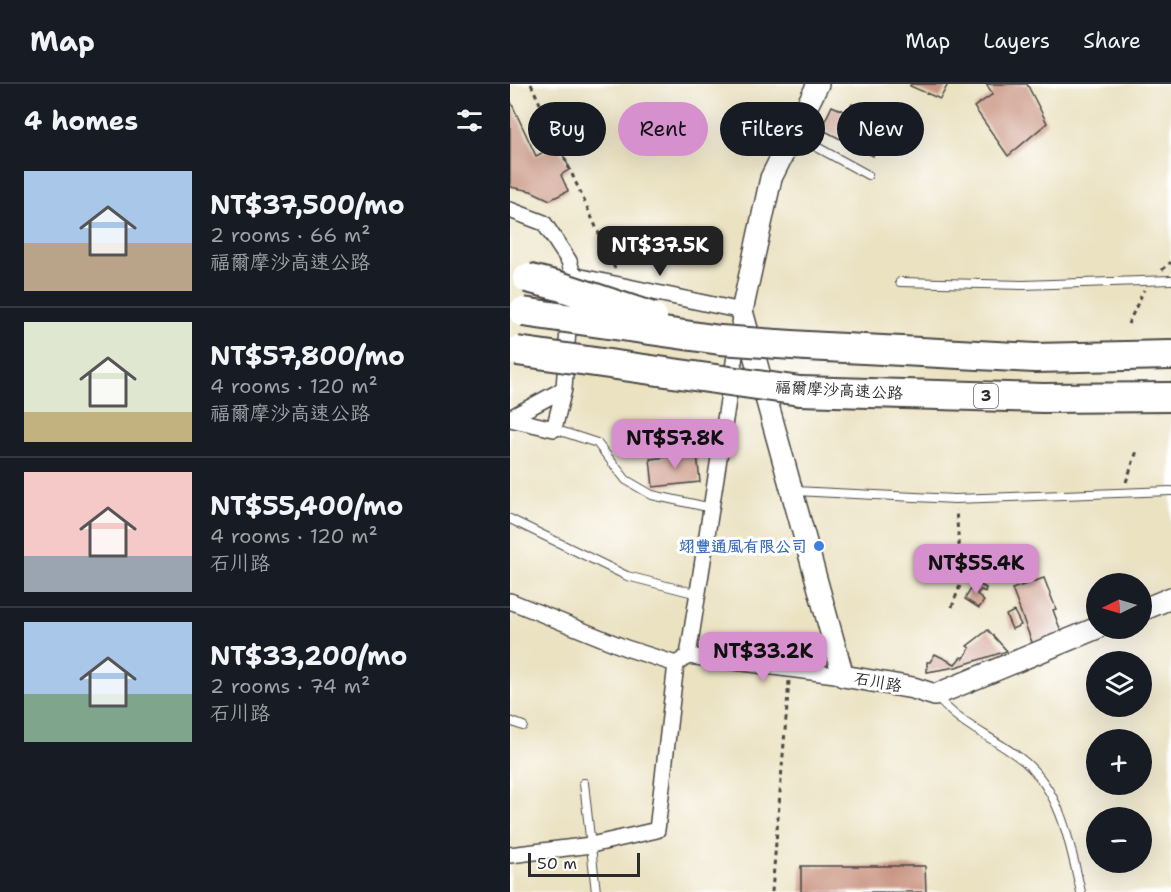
<!DOCTYPE html>
<html lang="en">
<head>
<meta charset="utf-8">
<style>
	body { margin:0; font-family:"Shantell Sans","LXGW WenKai TC",sans-serif; background:#242831; color:#f1f3f6; height:100vh; display:flex; flex-direction:column; font-size:22px; white-space:nowrap }
	* { box-sizing:border-box; margin:0 }
	p { font-size:20px; color:#9ea1a6 }
	.icon { flex:none; width:33px; height:33px; fill:none; stroke:currentColor; stroke-width:2; stroke-linecap:round; stroke-linejoin:round }
	.map { position:relative; flex:1; overflow:hidden }
	.drawer { display:flex; flex-direction:column; background:#171b24; width:510px }
	.drawer>* { flex:none }
	.banner { position:absolute; left:18px; top:18px; width:552px; height:54px; display:flex; gap:12px }
	.needle { width:39px; rotate:265deg }
	.tools { position:absolute; left:576px; top:489px; display:grid; gap:12px }
	.tools a { display:grid; place-items:center; width:66px; height:66px; border-radius:50%; background:#171b24; box-shadow:0 6px 24px #0002; font-size:30px }
	.scale { position:absolute; left:18px; bottom:15px; width:112px; box-sizing:border-box; padding-left:6px; border:3px solid #2b2b2b; border-top:0; font-size:16px; line-height:21px; white-space:nowrap; color:#2b2b2b; -webkit-text-stroke:4px #fff; paint-order:stroke }
	.price { position:absolute; translate:-50% -51px; padding:0 14px; border-radius:12px; background:#d690ce; color:#111; font-size:20px; line-height:39px; filter:drop-shadow(0 2px 3px #0008) }
	.price::after { content:''; position:absolute; left:50%; top:36px; width:18px; height:14px; margin-left:-9px; background:inherit; clip-path:polygon(0 0,100% 0,50% 100%) }
	.price.active { background:#222; color:#fff }
	ul { padding:0; list-style:none }
	li { display:flex; align-items:center; gap:18px; height:150px; padding:0 24px }
	li+li { border-top:2px solid #363941 }
	li span { display:grid; place-items:center; flex:none; width:168px; height:120px; border-radius:0px; color:#555 }
	li>.icon { margin-inline-start:auto }
	span .icon { width:72px; height:72px; fill:#fffc; stroke-width:1 }
	li b { font-size:26px }
	h2 { display:flex; justify-content:space-between; align-items:center; height:72px; padding:0 24px; font-size:26px }
	.tag { padding:0 21px; border-radius:27px; background:#171b24; box-shadow:0 6px 24px #0002; font-size:21px; line-height:54px }
	.tag.active { background:#d690ce; color:#111 }
	header { display:flex; align-items:center; gap:36px; box-sizing:border-box; height:84px; padding:0 30px; background:#171b24; border-bottom:2px solid #363941 }
	header strong { font-size:28px }
	nav { display:flex; gap:33px; margin-inline-start:auto; font-size:21px }
	main { display:flex; flex:1; min-height:0 }
	.map>svg:first-child { display:block }
</style>
</head>
<body>
<header>
<strong>Map</strong>
<nav><a>Map</a><a>Layers</a><a>Share</a></nav>
</header>
<main>
<section class="drawer">
<h2>4 homes<svg class="icon" aria-label="filters" viewBox="0 0 24 24"><path d="M4 7h16M4 17h16"/><circle cx="9" cy="7" r="2"/><circle cx="15" cy="17" r="2"/></svg></h2>
<ul>
<li><span style="background:linear-gradient(#a9c7e8 60%,#b9a48a 0)"><svg class="icon" aria-label="home" viewBox="0 0 24 24"><path d="M3 11l9-7 9 7M6 9v11h12V9"/></svg></span><div><b>NT$37,500/mo</b><p>2 rooms · 66 m²</p><p>福爾摩沙高速公路</p></div></li>
<li><span style="background:linear-gradient(#dfe7d0 75%,#c2b280 0)"><svg class="icon" aria-label="home" viewBox="0 0 24 24"><path d="M3 11l9-7 9 7M6 9v11h12V9"/></svg></span><div><b>NT$57,800/mo</b><p>4 rooms · 120 m²</p><p>福爾摩沙高速公路</p></div></li>
<li><span style="background:linear-gradient(#f6c9c9 70%,#9aa5b1 0)"><svg class="icon" aria-label="home" viewBox="0 0 24 24"><path d="M3 11l9-7 9 7M6 9v11h12V9"/></svg></span><div><b>NT$55,400/mo</b><p>4 rooms · 120 m²</p><p>石川路</p></div></li>
<li><span style="background:linear-gradient(#a9c7e8 60%,#7fa58c 0)"><svg class="icon" aria-label="home" viewBox="0 0 24 24"><path d="M3 11l9-7 9 7M6 9v11h12V9"/></svg></span><div><b>NT$33,200/mo</b><p>2 rooms · 74 m²</p><p>石川路</p></div></li>
</ul>
</section>
<div class="map">
<svg width="661" height="808" viewBox="0 0 661 808">
	<rect width="100%" height="100%" fill="#fff"/>
	<filter id="ink" filterUnits="userSpaceOnUse"><feTurbulence type="fractalNoise" baseFrequency=".0167" numOctaves="2"/><feDisplacementMap in="SourceGraphic" scale="12" xChannelSelector="R" yChannelSelector="G"/><feConvolveMatrix kernelMatrix="1 2 1 2 8 2 1 2 1" color-interpolation-filters="sRGB"/></filter>
	<filter id="wash" filterUnits="userSpaceOnUse"><feTurbulence type="fractalNoise" baseFrequency=".008" numOctaves="4" result="noise"/><feDisplacementMap in="SourceGraphic" scale="24" xChannelSelector="R" yChannelSelector="G"/><feGaussianBlur stdDeviation="1.35" result="paint"/><feColorMatrix in="noise" values="0 0 0 0 0 0 0 0 0 0 0 0 0 0 0 0 0 1.4 0 .05"/><feComposite in="paint" operator="in"/></filter>
	<g filter="url(#wash)">
		<rect width="100%" height="100%" fill="#ebe2c2"/>
		<g id="blocks">
			<path fill="#cb9784" d="M401,0H438L430,15L400,2Z
				M476,0H517L537,39L498,72L464,23L483,10Z
				M0,16L26,72L48,61L60,85L51,91L58,107L40,116L21,107L0,103Z
				M342,20L374,36L370,46L373,48L363,72L311,45L322,22L338,29Z
				M391,21L407,28L402,38L387,32Z
				M187,370L190,398L143,403L140,375Z
				M465,474H475L473,493L467,494Z
				M484,475L497,488L487,499L479,491L485,483L479,479Z
				M534,494L546,525L543,526L552,550L523,561L502,505Z
				M465,498L476,504L475,508L471,506L467,510L474,517L469,524L455,515Z
				M504,527L511,541L502,545L496,531Z
				M478,546L497,567L446,583L417,588V578H420L425,570L445,580L451,573L454,574L460,564L457,562Z
				M291,782H415L416,808H291Z"/>
		</g>
	</g>
	<g filter="url(#ink)">
		<use href="#blocks" fill-opacity="0" stroke="#484642" stroke-width="1.5"/>
		<g fill="none" stroke-linecap="round" stroke-linejoin="round">
			<g stroke="#484642" stroke-width="10">
				<path id="lane" d="M283,50L358,91
					M390,198L513,201L661,196
					M44,345L87,359L116,396L142,411L202,424
					M285,407L445,415L661,407
					M0,435L117,492L188,510
					M426,612C450,642 486,654 515,678C553,711 560,762 571,808
					M0,637L13,642
					M74,699L86,808"/>
			</g>
			<g stroke="#484642" stroke-width="18">
				<path id="street" d="M0,126L34,139L59,177L62,187L61,200
					M0,334L54,305
					M0,335L44,345L54,305L59,230
					M0,517L116,564L166,580
					M178,572L333,592
					M0,771L81,761L147,746L166,580L178,572L232,227L62,191"/>
			</g>
			<g stroke="#484642" stroke-width="24">
				<path id="secondary" d="M308,0L261,94L232,227L333,592L403,604L425,611L587,544
					M632,526L661,514"/>
			</g>
			<g stroke="#484642" stroke-width="32">
				<path id="highway" d="M297,262L525,274L661,271
					M290,307L533,314L661,313"/>
			</g>
			<path stroke="#484642" stroke-width="3" stroke-dasharray="4.5 4.5" stroke-linecap="butt" d="M21,0L106,187
				M652,186L661,178
				M618,240L634,206
				M616,398L628,364
				M442,523L452,496L446,426
				M262,808L279,597"/>
			<use href="#lane" stroke="#fff" stroke-width="8"/>
			<use href="#street" stroke="#fff" stroke-width="15"/>
			<use href="#secondary" stroke="#fff" stroke-width="21"/>
			<use href="#highway" stroke="#fff" stroke-width="28"/>
			<g stroke="#484642" stroke-width="32" stroke-linecap="butt">
				<path id="highway-bridge" d="M17,194L49,202L143,233
					M13,228L210,256L297,262
					M7,267L290,307"/>
			</g>
			<use href="#highway-bridge" stroke="#fff" stroke-width="28"/>
		</g>
	</g>
	<circle fill="#3f7fe0" stroke="#fff" stroke-width="2" cx="309" cy="462" r="6"/>
	<g text-anchor="middle" dominant-baseline="central" stroke-width="6" stroke-linejoin="round" paint-order="stroke">
		<rect fill="#fff" stroke="#6b6b6b" stroke-width="1.5" x="464" y="300" width="24" height="24" rx="4.5"/>
		<g font-size="15" font-weight="bold" fill="#2b2b2b">
			<text x="476" y="312">3</text>
		</g>
		<g font-size="16" fill="#2b2b2b" stroke="#fff">
			<text transform="translate(329 306) rotate(3)">福爾摩沙高速公路</text>
			<text transform="translate(368 598) rotate(10)">石川路</text>
		</g>
		<g font-size="16" font-weight="bold" fill="#366cbe" stroke="#fff" text-anchor="end">
			<text x="297" y="462">翊豐通風有限公司</text>
		</g>
	</g>
</svg>
<div class="tools">
<a><svg class="needle" viewBox="-14 -14 28 28"><path d="M0-13l5 13h-10z" fill="#e53935"/><path d="M0 13l5-13h-10z" fill="#9ea1a6"/></svg></a>
<a><svg class="icon" aria-label="layers" viewBox="0 0 24 24"><path d="M12 4l9 5-9 5-9-5zM3 14l9 5 9-5"/></svg></a>
<a>+</a>
<a>−</a>
</div>
<div class="scale">50 m</div>
<b class="price active" style="left:150px;top:193px">NT$37.5K</b>
<b class="price" style="left:165px;top:386px">NT$57.8K</b>
<b class="price" style="left:466px;top:511px">NT$55.4K</b>
<b class="price" style="left:253px;top:599px">NT$33.2K</b>
<div class="banner">
<a class="tag">Buy</a>
<a class="tag active">Rent</a>
<a class="tag">Filters</a>
<a class="tag">New</a>
</div>
</div>
</main>
</body>
</html>
